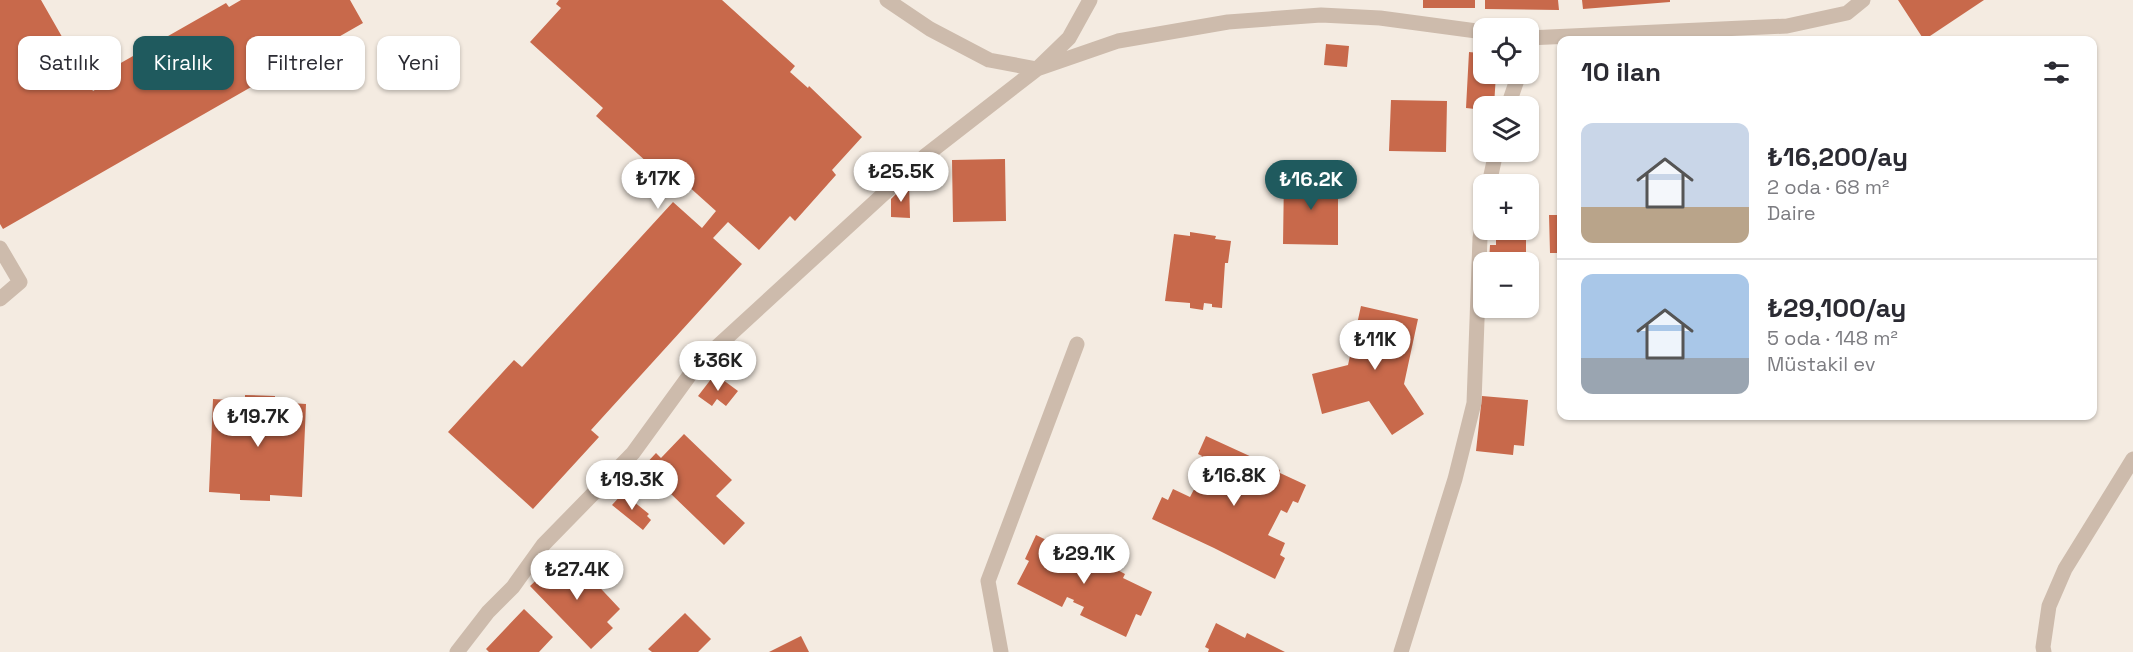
<!DOCTYPE html>
<html lang="tr">
<head>
<meta charset="utf-8">
<style>
	body { margin:0; font-family:"Space Grotesk",sans-serif; background:#f2f2f3; color:#2b2b33; height:100vh; display:flex; flex-direction:column; font-size:22px; white-space:nowrap }
	* { box-sizing:border-box; margin:0 }
	p { font-size:20px; color:#7c7c81 }
	.icon { flex:none; width:33px; height:33px; fill:none; stroke:currentColor; stroke-width:2; stroke-linecap:round; stroke-linejoin:round }
	.map { position:relative; flex:1; overflow:hidden }
	.drawer { position:absolute; left:1557px; top:36px; width:540px; height:384px; display:flex; flex-direction:column; background:#fff; border-radius:12px; box-shadow:0 2px 4px #0004 }
	.drawer>* { flex:none }
	.banner { position:absolute; left:18px; top:36px; width:570px; height:54px; display:flex; gap:12px }
	.buttons { position:absolute; left:1473px; top:18px; display:grid; gap:12px }
	.buttons a { display:grid; place-items:center; width:66px; height:66px; border-radius:12px; background:#fff; box-shadow:0 2px 4px #0004; font-size:30px }
	.price { position:absolute; translate:-50% -51px; padding:0 14px; border-radius:21px; background:#fff; color:#222; font-size:20px; line-height:39px; filter:drop-shadow(0 2px 3px #0008) }
	.price::after { content:''; position:absolute; left:50%; top:36px; width:18px; height:14px; margin-left:-9px; background:inherit; clip-path:polygon(0 0,100% 0,50% 100%) }
	.price.on { background:#1f5a5e; color:#fff }
	ul { padding:0; list-style:none }
	li { display:flex; align-items:center; gap:18px; height:150px; padding:0 24px }
	li+li { border-top:2px solid #e1e1e2 }
	li span { display:grid; place-items:center; flex:none; width:168px; height:120px; border-radius:12px; color:#555 }
	li>.icon { margin-inline-start:auto }
	span .icon { width:72px; height:72px; fill:#fffc; stroke-width:1 }
	li b { font-size:26px }
	h2 { display:flex; justify-content:space-between; align-items:center; height:72px; padding:0 24px; font-size:26px }
	.tag { padding:0 21px; border-radius:12px; background:#fff; box-shadow:0 2px 4px #0004; font-size:21px; line-height:54px }
	.tag.on { background:#1f5a5e; color:#fff }
	.map>svg:first-child { display:block }
</style>
</head>
<body>
<div class="map">
<svg width="2133" height="652" viewBox="0 0 2133 652">
	<rect width="100%" height="100%" fill="#f4ebe1"/>
	<path fill="#c8694b" d="M0,0H41L93,91L117,77L112,68L226,3L229,7L241,0H350L363,23L3,229L0,224Z
		M559,0H722L795,66L790,72L808,88L809,86L862,137L832,170L836,175L795,221L790,216L759,250L728,222L713,238L742,264L591,430L599,437L533,509L448,432L514,360L522,367L673,202L702,228L716,211L687,185L680,192L596,116L603,108L530,42L561,8L556,4Z
		M1423,0H1475V8H1423Z
		M1485,0H1558L1559,10L1485,9Z
		M1582,0H1670V2L1583,9Z
		M1898,0H1984L1924,40Z
		M1326,44L1349,46L1347,67L1324,65Z
		M1479,48H1484V74H1496L1494,106H1484V110L1466,108L1469,52L1479,53Z
		M1391,100L1447,101L1446,152L1389,151Z
		M1005,159L1006,221L953,222L952,160Z
		M1284,176L1338,177V245L1283,244Z
		M909,181L910,218L891,217V199Z
		M1549,215H1562V253H1550Z
		M1496,230H1526V262H1489L1490,245H1496Z
		M1190,232L1216,236L1215,239L1231,241L1228,263H1225L1222,308L1212,307V304L1204,303L1203,310L1190,308V303L1165,301L1174,234L1190,236Z
		M1361,306L1418,319L1404,384L1424,414L1392,435L1369,401L1322,414L1312,374L1348,365Z
		M715,374L738,391L726,406L717,399L712,406L698,396Z
		M245,395L275,396V402L306,404L302,497L270,495V501L240,500V494L209,492L213,399L245,401Z
		M1482,396L1528,400L1524,446L1514,445L1513,455L1476,451Z
		M684,434L732,480L716,496L745,523L724,545L643,467L656,453L661,458Z
		M1206,436L1280,470V473L1306,485L1298,503L1293,501L1287,513L1281,510L1268,535L1285,543L1280,555L1285,558L1275,579L1214,548L1152,519L1162,497L1168,500L1173,489L1190,497L1203,472L1196,468L1202,456L1198,454Z
		M623,493L649,514L647,516L651,520L643,530L612,505Z
		M1036,535L1065,549L1067,545L1099,560L1125,574L1123,578L1152,592L1141,616L1136,614L1126,637L1080,615L1084,607L1073,602L1074,600L1067,597L1062,607L1017,584L1029,561L1025,559Z
		M573,559L620,609L607,622L613,628L591,649L530,586L545,572L542,569L551,561L561,571Z
		M524,609L553,637L539,652H489L486,649Z
		M685,613L711,639L698,652H652L648,649Z
		M1216,623L1245,638L1247,633L1285,652H1208L1209,649L1205,647Z
		M801,636L809,652H769Z"/>
	<g fill="none" stroke-linecap="round" stroke-linejoin="round">
		<path stroke="#cdbbac" stroke-width="15" d="M887,0L930,29L989,60L1037,69L1069,38L1090,0
			M1528,38L1787,26L1847,13L1863,0
			M1508,106L1519,74
			M1489,184L1496,152
			M0,248L20,282L0,299
			M457,652L488,612L513,587L543,545L633,453L697,365L925,156L1037,69L1118,41L1228,22L1321,15L1380,18L1484,32
			M1001,652L988,581L1077,344
			M1401,652L1455,479L1474,403L1480,238L1484,216
			M2044,652L2043,647L2049,606L2065,569L2133,459"/>
	</g>
</svg>
<div class="buttons">
<a><svg class="icon" aria-label="locate" viewBox="0 0 24 24"><circle cx="12" cy="12" r="6"/><path d="M12 2v4M12 18v4M2 12h4M18 12h4"/></svg></a>
<a><svg class="icon" aria-label="layers" viewBox="0 0 24 24"><path d="M12 4l9 5-9 5-9-5zM3 14l9 5 9-5"/></svg></a>
<a>+</a>
<a>−</a>
</div>
<b class="price" style="left:901px;top:203px">₺25.5K</b>
<b class="price" style="left:658px;top:210px">₺17K</b>
<b class="price on" style="left:1311px;top:211px">₺16.2K</b>
<b class="price" style="left:1375px;top:371px">₺11K</b>
<b class="price" style="left:718px;top:392px">₺36K</b>
<b class="price" style="left:258px;top:448px">₺19.7K</b>
<b class="price" style="left:1234px;top:507px">₺16.8K</b>
<b class="price" style="left:632px;top:511px">₺19.3K</b>
<b class="price" style="left:1084px;top:585px">₺29.1K</b>
<b class="price" style="left:577px;top:601px">₺27.4K</b>
<div class="banner">
<a class="tag">Satılık</a>
<a class="tag on">Kiralık</a>
<a class="tag">Filtreler</a>
<a class="tag">Yeni</a>
</div>
<section class="drawer">
<h2>10 ilan<svg class="icon" aria-label="filters" viewBox="0 0 24 24"><path d="M4 7h16M4 17h16"/><circle cx="9" cy="7" r="2"/><circle cx="15" cy="17" r="2"/></svg></h2>
<ul>
<li><span style="background:linear-gradient(#c9d6e8 70%,#b9a48a 0)"><svg class="icon" aria-label="home" viewBox="0 0 24 24"><path d="M3 11l9-7 9 7M6 9v11h12V9"/></svg></span><div><b>₺16,200/ay</b><p>2 oda · 68 m²</p><p>Daire</p></div></li>
<li><span style="background:linear-gradient(#a9c7e8 70%,#9aa5b1 0)"><svg class="icon" aria-label="home" viewBox="0 0 24 24"><path d="M3 11l9-7 9 7M6 9v11h12V9"/></svg></span><div><b>₺29,100/ay</b><p>5 oda · 148 m²</p><p>Müstakil ev</p></div></li>
</ul>
</section>
</div>
</body>
</html>
